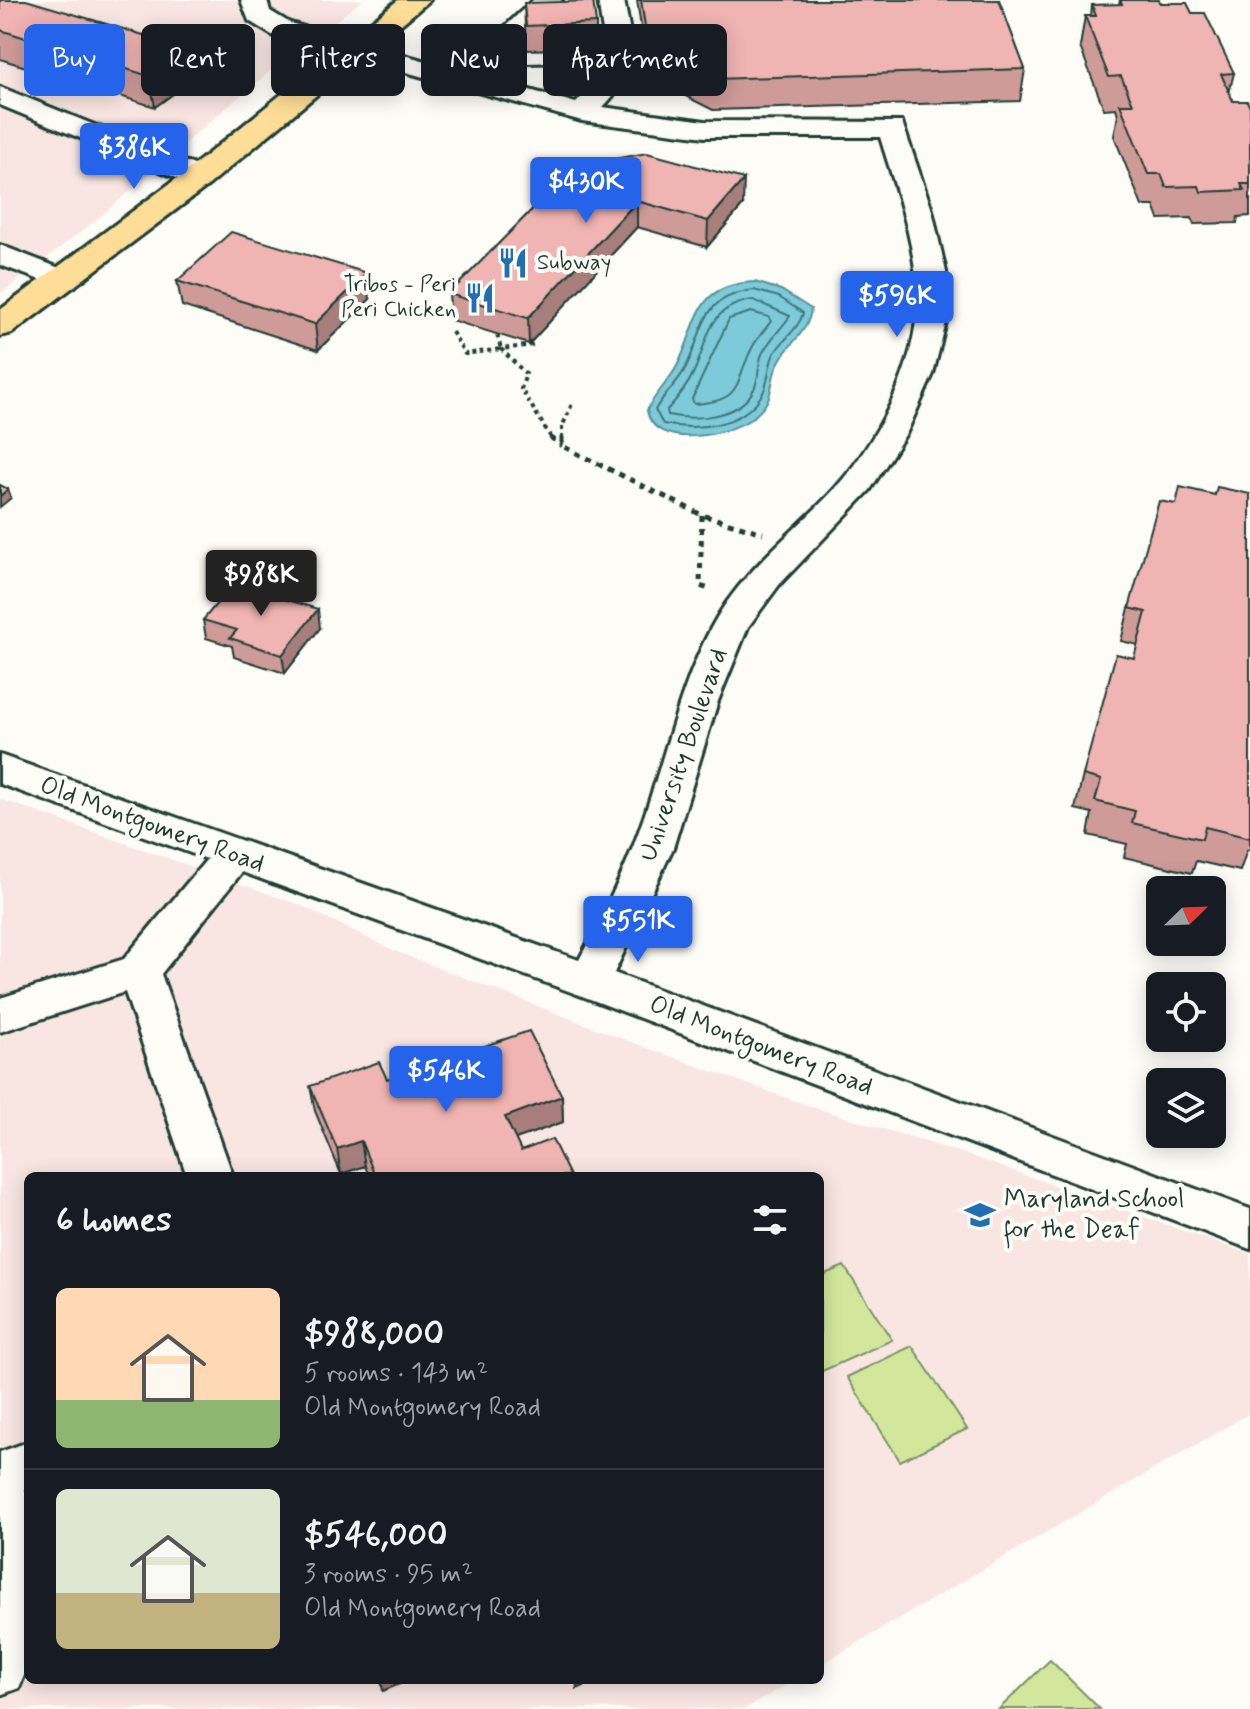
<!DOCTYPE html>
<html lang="en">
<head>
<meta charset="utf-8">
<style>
	body { margin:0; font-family:Mynerve,sans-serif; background:#242831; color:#f1f3f6; height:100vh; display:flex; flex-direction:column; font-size:30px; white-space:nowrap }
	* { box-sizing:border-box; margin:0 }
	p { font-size:26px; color:#9ea1a6 }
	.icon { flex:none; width:44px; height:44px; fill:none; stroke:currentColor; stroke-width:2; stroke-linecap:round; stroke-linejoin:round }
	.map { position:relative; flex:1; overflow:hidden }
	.side { position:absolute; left:24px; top:1172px; width:800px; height:512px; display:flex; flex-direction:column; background:#171b24; border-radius:12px; box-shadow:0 4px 20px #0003 }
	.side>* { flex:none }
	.top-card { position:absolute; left:24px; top:24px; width:800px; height:72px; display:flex; gap:16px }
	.needle { width:52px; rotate:67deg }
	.buttons { position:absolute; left:1146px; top:876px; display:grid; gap:16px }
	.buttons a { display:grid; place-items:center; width:80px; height:80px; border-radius:12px; background:#171b24; box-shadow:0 4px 20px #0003; font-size:40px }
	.price { position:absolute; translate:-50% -68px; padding:0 18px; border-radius:8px; background:#2563eb; color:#fff; font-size:26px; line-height:52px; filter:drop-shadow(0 2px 4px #0008) }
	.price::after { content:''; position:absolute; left:50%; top:48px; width:24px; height:18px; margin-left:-12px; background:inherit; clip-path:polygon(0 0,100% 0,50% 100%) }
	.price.current { background:#222; color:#fff }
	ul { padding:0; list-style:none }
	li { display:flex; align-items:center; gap:24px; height:200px; padding:0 32px }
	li+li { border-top:2px solid #363941 }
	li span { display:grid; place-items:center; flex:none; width:224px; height:160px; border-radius:12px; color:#555 }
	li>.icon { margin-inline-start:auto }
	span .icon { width:96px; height:96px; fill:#fffc; stroke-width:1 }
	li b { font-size:34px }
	h2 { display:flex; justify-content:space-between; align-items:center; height:96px; padding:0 32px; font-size:34px }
	.chip { padding:0 28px; border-radius:12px; background:#171b24; box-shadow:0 4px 20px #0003; font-size:28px; line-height:72px }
	.chip.current { background:#2563eb; color:#fff }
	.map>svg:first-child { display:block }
</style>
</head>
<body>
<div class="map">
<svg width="1250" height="1709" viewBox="0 0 1250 1709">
	<rect width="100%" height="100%" fill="#fdfcf7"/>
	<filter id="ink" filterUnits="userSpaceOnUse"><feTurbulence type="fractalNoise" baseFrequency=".0125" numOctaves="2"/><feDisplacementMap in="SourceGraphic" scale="16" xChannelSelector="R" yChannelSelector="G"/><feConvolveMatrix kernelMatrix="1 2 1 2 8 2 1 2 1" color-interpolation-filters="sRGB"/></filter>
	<g filter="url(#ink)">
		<path fill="#f9e6e2" d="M0,0H363L249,88L95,221L0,294Z
			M0,799L300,905L397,952L647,1048L809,1106L965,1154L1250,1254V1413L820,1665V1176H28V1680H795L745,1709H0Z"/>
		<path fill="#d3e79c" stroke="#799268" stroke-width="2" d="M844,1266L892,1340L820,1372V1276Z
			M912,1346L967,1429L900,1461L847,1377Z
			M1050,1660L1100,1709H999Z"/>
		<path fill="#7ccada" stroke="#579298" stroke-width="2" d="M755,282L781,290L811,309C809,331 791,341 780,360C766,383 779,398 752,418C728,436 653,451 647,410C655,393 670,381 678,364C700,319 694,285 755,282Z"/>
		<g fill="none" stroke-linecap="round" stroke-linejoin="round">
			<path stroke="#447576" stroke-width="2" d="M754,290L779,297L803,313C799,329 782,340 774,354C767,367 770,384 761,396C741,427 696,431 663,424L655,410C663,395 677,384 685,369C706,328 699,297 754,290Z
				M753,300L790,316C782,328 770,339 763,352C757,363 760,377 754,389C740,418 695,421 668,415L667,410C677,399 687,387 693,374C710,338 706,307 753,300Z
				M751,312L769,317L771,321C765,330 757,338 752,348C733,385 744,401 694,404L692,399L729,319Z"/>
			<g stroke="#1f3d34" stroke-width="6">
				<path id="minor" d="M241,0H267L270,11L290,23L576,103L597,80L605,61L527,63L500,55L495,36L533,0H562L521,38L522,44H605L598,0H624C633,48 640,69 603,107L705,121L902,122L932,210L946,272L947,318L933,374L907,432L870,490L779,585L748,627L718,701L673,848L614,973L1250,1209V1249L574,993L242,872L161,974L233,1176H187L125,992L0,1032V998L124,959L207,859L0,784V755L579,960C601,918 624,874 640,828C664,762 678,691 711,628C739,575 786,539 827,497C876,447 921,361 917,290C914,237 895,187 880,137H705L582,121L272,35L249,21Z
					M0,87L209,171L213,177L209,183H189L0,105Z
					M0,245L75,274L79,280L75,286L64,289L0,265Z
					M28,1442V1488L25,1489L28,1503V1666L19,1688L0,1695V1452Z"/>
			</g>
			<g stroke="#1f3d34" stroke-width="6">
				<path id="major" d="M398,0H430L210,184L12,333L0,336V310L188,170Z"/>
			</g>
			<path stroke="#1f3d34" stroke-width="4" stroke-dasharray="4 4" stroke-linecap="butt" d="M452,332L465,354L501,349L497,334
				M533,345L501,349L526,374L521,389L552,439
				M562,439V427L572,404"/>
			<path stroke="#1f3d34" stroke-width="5" stroke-dasharray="6 6" stroke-linecap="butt" d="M550,437L562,446
				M562,437V446L702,515L763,533
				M702,515L700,586L712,590"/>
			<use href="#minor" fill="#fdfcf7" fill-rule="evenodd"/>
			<use href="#major" fill="#fedd96" fill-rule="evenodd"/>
		</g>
		<path fill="#ce9b99" stroke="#1f3d34" stroke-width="2" d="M0,0L192,80L155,107L0,59Z
			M637,0H999L1025,69L1020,101L713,110L648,77Z
			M1120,0L1160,3L1192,13L1234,73L1229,93L1233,101L1250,107V216L1238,217L1237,223L1194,224L1192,218L1159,219L1154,206H1142L1114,136L1118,115L1116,108L1104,109L1080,47L1085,16H1091L1092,5H1119Z
			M524,3L596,23V48L526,50Z
			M575,166L743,205L707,247L637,227L529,344L451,320L449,294Z
			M177,281L370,299L318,350L182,306Z
			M1250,494V850H1247L1240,871L1196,861L1192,873L1124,857L1127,844L1088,835L1092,813L1075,809L1083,775L1134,658L1138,645L1121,641L1129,608L1176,504L1215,495Z
			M203,620L320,628L285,673L234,657L232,646L206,638Z
			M310,1086L562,1096L563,1122L515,1139L521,1151L570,1176H369L365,1166L341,1174L315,1111Z"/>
		<path fill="#a87e7d" stroke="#1f3d34" stroke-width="2" d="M187,48L192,80L155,107L149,76Z
			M744,179L743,205L707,247L708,221Z
			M637,201V227L529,344L528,318Z
			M367,273L370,299L318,350L315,324Z
			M8,489L11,498L0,507V496Z
			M318,609L320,628L285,673L282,655Z
			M562,1096L563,1122L507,1142L505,1117Z
			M361,1141L365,1166L341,1174L337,1149Z
			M381,1680H409L383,1691Z
			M576,1680H598L577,1689Z"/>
		<path fill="#f0b4b2" stroke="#1f3d34" stroke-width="2" d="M0,0H26L187,48L149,76L0,30Z
			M641,0H999L1025,69L714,79L648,46Z
			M1120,0H1159L1160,3H1187L1192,13H1205L1234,73L1221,74L1233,101H1247L1250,107V184H1241L1244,190L1201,192L1199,186L1166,187L1161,174H1148L1120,104H1133L1121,76L1109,77L1085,16H1096L1092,5L1122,4Z
			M593,1L596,23L526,26L524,3Z
			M647,153L744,179L708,221L637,201L528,318L449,294L575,166Z
			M231,232L367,273L315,324L177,281Z
			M0,485L8,489L0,496Z
			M1180,487L1215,495L1217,487L1250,494V838L1205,827L1202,839L1132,823L1135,811L1095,801L1101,780L1083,775L1116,654L1134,658L1146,612L1129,608L1159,501L1176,504Z
			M233,584L318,609L282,655L230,638L237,630L203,620Z
			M529,1031L562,1096L505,1117L521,1151L552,1139L570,1176H375L361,1141L337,1149L310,1086L379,1062L387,1079Z"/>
	</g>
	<defs>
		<g id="restaurant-bare" transform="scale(2.4)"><path d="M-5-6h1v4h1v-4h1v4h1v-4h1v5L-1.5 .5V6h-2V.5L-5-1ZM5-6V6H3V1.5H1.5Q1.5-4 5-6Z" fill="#1f6fb2" stroke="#fdfcf7" stroke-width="2.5" paint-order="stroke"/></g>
		<g id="school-bare" transform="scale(2.4)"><path d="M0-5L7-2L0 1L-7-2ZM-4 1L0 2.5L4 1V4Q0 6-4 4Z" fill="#1f6fb2" stroke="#fdfcf7" stroke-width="2.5" paint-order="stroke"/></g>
	</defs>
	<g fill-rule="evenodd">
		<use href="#restaurant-bare" x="513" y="263"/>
		<use href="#restaurant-bare" x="480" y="298"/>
		<use href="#school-bare" x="980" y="1215"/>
	</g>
	<g text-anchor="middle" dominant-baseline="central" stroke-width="8" stroke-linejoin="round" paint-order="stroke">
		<g font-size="22" fill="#1f3d34" stroke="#fdfcf7" text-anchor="start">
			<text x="537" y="263">Subway</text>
			<text x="456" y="285" text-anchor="end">Tribos - Peri<tspan x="456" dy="25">Peri Chicken</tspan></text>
		</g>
		<g font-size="26" fill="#1f3d34" stroke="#fdfcf7">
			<text transform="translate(684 755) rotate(-71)">University Boulevard</text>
			<text transform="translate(152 825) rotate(20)">Old Montgomery Road</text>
			<text transform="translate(761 1046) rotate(21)">Old Montgomery Road</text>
		</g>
		<g font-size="26" fill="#1f3d34" stroke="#fdfcf7" text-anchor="start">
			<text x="1004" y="1200">Maryland School<tspan x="1004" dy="30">for the Deaf</tspan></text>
		</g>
	</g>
</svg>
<div class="buttons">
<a><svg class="needle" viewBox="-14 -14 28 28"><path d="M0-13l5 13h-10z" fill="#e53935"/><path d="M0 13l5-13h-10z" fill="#9ea1a6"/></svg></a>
<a><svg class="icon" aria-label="locate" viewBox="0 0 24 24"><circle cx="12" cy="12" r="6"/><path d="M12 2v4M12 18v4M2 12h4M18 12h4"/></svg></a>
<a><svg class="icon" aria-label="layers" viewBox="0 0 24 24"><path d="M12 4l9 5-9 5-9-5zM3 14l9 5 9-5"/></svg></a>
</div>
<b class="price" style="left:134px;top:191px">$386K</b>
<b class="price" style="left:586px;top:225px">$430K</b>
<b class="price" style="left:897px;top:339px">$596K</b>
<b class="price current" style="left:261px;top:618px">$988K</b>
<b class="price" style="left:638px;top:964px">$551K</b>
<b class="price" style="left:446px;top:1114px">$546K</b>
<div class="top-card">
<a class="chip current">Buy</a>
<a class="chip">Rent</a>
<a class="chip">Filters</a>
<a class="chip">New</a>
<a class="chip">Apartment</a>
</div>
<section class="side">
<h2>6 homes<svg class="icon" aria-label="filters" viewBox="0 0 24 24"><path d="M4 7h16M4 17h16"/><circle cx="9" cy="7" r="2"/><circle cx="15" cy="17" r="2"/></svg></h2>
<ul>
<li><span style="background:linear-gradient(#ffd9b3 70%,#8fb573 0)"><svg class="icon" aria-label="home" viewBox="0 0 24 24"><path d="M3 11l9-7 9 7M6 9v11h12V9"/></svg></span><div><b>$988,000</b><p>5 rooms · 143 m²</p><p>Old Montgomery Road</p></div></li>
<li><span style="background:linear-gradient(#dfe7d0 65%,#c2b280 0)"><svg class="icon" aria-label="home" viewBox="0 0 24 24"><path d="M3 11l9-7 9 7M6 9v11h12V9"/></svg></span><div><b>$546,000</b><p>3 rooms · 95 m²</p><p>Old Montgomery Road</p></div></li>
</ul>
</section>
</div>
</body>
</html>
